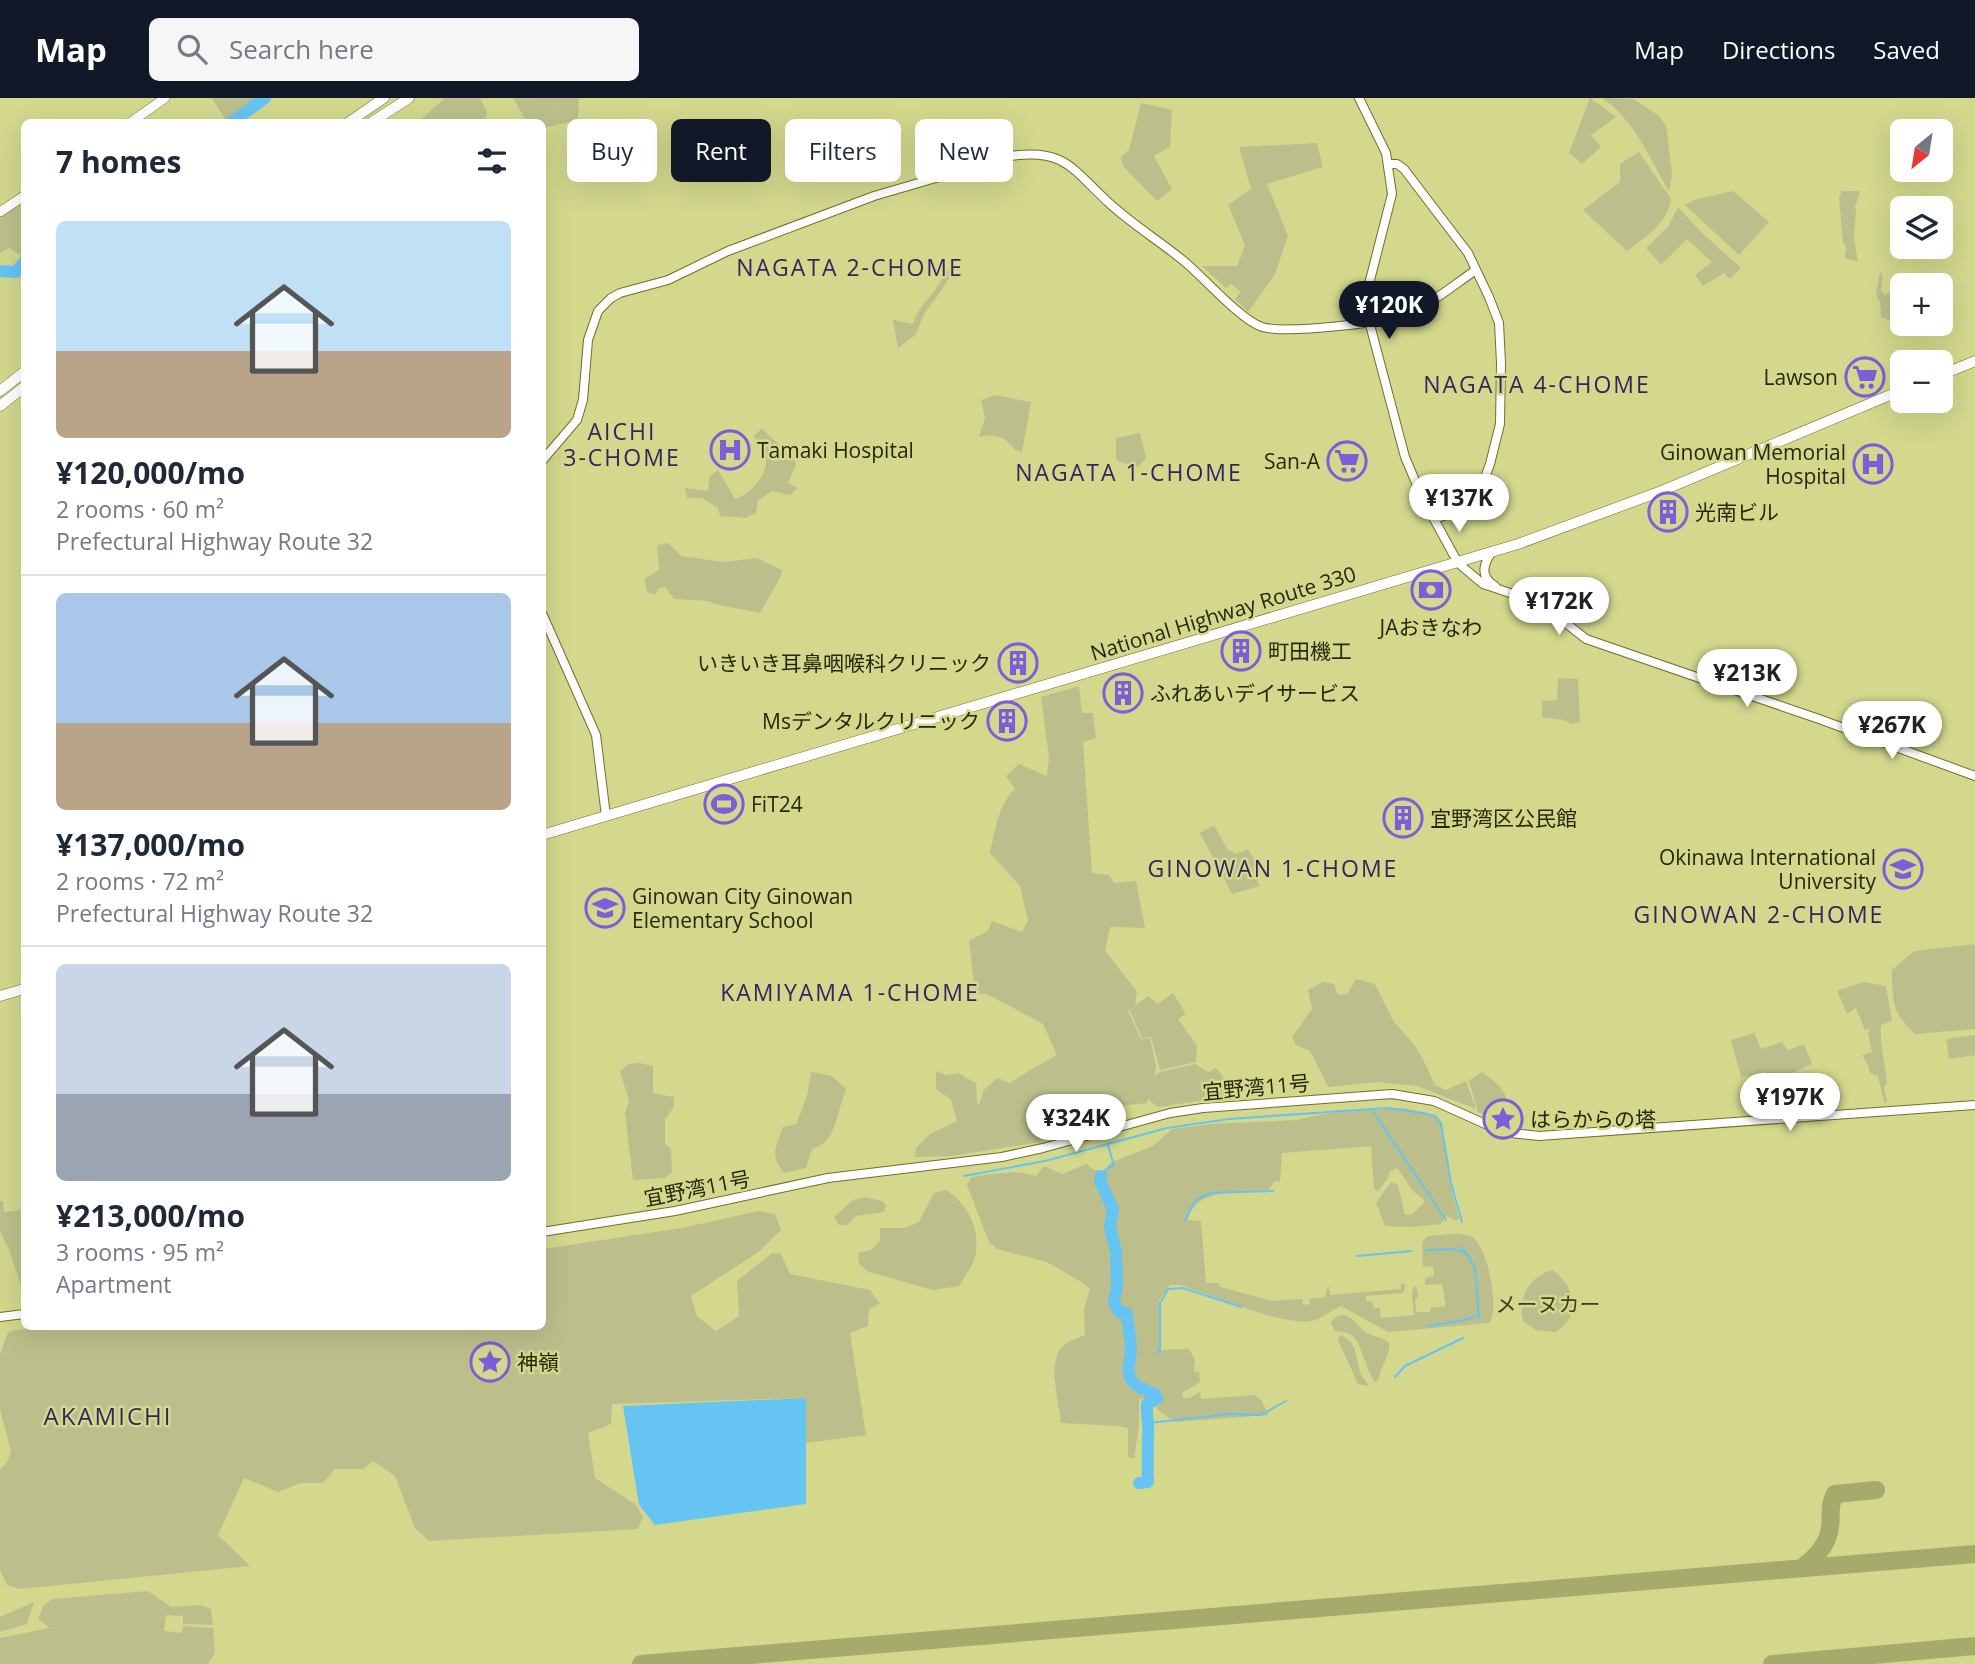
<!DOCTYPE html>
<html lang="en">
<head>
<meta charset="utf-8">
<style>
	body { margin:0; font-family:"Open Sans","Noto Sans JP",sans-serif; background:#f6f6f7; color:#1f2937; height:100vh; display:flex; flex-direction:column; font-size:26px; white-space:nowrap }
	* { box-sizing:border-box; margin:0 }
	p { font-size:23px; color:#747a83 }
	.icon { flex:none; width:38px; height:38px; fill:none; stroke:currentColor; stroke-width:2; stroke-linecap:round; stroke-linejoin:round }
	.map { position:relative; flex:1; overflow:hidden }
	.sheet { position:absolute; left:21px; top:21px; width:525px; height:1211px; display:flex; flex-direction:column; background:#fff; border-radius:10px; box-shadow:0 7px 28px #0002 }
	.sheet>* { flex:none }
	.top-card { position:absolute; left:567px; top:21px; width:665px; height:63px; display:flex; gap:14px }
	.needle { width:46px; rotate:210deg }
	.buttons { position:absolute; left:1890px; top:21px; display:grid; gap:14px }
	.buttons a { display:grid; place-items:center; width:63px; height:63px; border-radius:10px; background:#fff; box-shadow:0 7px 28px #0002; font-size:35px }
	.price { position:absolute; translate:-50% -60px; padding:0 16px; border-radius:24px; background:#fff; color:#222; font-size:23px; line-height:46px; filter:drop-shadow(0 2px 4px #0008) }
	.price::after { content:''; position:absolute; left:50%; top:42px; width:21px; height:16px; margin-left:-10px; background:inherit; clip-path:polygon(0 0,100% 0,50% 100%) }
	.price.selected { background:#111827; color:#fff }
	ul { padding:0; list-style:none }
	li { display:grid; align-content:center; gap:14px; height:371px; padding:0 35px }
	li+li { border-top:2px solid #e0e1e3 }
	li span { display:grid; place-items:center; height:217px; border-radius:10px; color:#555 }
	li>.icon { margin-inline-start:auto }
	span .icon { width:126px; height:126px; fill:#fffc; stroke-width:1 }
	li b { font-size:30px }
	h2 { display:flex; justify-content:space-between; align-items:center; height:84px; padding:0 35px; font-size:30px }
	.tag { padding:0 24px; border-radius:10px; background:#fff; box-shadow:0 7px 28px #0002; font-size:24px; line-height:63px }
	.tag.selected { background:#111827; color:#fff }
	header { display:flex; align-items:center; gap:42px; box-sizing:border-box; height:98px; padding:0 35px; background:#111827; color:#fff }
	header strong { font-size:33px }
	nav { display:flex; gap:38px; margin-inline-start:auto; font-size:24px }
	.search { width:490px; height:63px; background:#f6f6f7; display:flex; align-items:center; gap:18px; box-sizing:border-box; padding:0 24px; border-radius:10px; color:#747a83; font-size:26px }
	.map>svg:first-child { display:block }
</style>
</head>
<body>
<header>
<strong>Map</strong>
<div class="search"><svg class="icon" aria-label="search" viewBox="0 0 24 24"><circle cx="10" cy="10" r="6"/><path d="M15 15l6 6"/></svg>Search here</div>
<nav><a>Map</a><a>Directions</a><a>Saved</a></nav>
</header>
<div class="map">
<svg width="1975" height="1566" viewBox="0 0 1975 1566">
	<rect width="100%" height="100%" fill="#d3d88d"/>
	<path fill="#bcbf8b" d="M212,0H260L243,15L227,24Z
		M445,0H480L487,14L485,23L418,24Z
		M513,0H579L578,22L543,30L542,24H527Z
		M1590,0L1616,19L1591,37L1601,49L1582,66L1569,55Z
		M1602,0L1633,1L1658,17L1666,28L1672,75L1669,93C1649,60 1635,22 1602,0Z
		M1141,5L1172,12L1170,49L1154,58L1172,91L1157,103L1123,68L1121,59L1129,52Z
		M1317,45L1323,69L1267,86L1288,138L1275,176L1248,214L1235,201L1241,194L1231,186L1226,190L1202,168H1237L1245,147L1228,107L1251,91L1239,49Z
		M1639,54L1671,101C1667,126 1646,138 1627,153L1583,112L1620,84V66Z
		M1733,93L1769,124L1739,157L1685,107L1694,102Z
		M1842,93H1860L1855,109L1856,113L1854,140L1858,164L1845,160L1846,148L1843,146L1839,99Z
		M24,104V159L9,150L0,155V120Z
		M1678,109L1700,133L1741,170L1730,181L1724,175L1703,188L1695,177L1712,164L1687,141L1661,167L1646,150L1668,129Z
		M953,167L955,170L943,190L924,216L916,236L898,250L893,222L913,226C920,208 921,210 932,196C939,187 944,176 953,167Z
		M1880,173L1883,179L1881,193L1885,197L1895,191L1902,193V207L1900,206L1902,208V226H1912L1907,229L1881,219L1880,204L1876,197Z
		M995,297L1031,304L1022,354L1015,352C1005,338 996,336 979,339L985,320L981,302Z
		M762,330C773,343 789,352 796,366L788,385L797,390L790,397L772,393L758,402L756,415L745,420L720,418L718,410L702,400H687L685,390L708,393L710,378L718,372L735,401C752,395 773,373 764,352C761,347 757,343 754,338Z
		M1140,335L1146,360L1138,369L1120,364L1116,361V340Z
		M668,445L681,458L722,464L757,460L782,472L781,478L760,515L714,506L709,503L674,501L665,489L658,491L656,497L647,494L644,481L659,472L657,447Z
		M1558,580L1578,581L1580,624L1572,626L1563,622L1542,619V603L1557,602Z
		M1079,588L1082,615H1093L1096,640L1083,644L1092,775L1109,777L1114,785L1136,783L1145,830L1110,829L1105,852L1137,894L1135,908L1148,898L1158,906L1173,895L1186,916L1178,921L1197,948L1196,964L1160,972L1151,939L1142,940L1130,913L1134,910L1128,913L1141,941L1150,940L1156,969L1154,978L1160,974L1195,966L1208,974L1216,970L1230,988L1227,999L1158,1009L1148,1001L1147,1005L1073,1013L1039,1030L1041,1044L952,1058L915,1059L916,1050L930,1036L957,1023L951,1002L936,991V973L946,977L958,975L976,985L977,1005L979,1007L984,992L997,980L1010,985L1035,969L1057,957L1043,926L987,896H975L969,843L988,833L992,823L1022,834L1028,823L1020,788L990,755C995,733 998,707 1015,691L1006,678L1019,666L1047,678L1049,659L1041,599Z
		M1214,727L1227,751L1236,756L1248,751L1260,770L1254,777L1260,788L1232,796L1200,735Z
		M1975,846V931L1916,936C1892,918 1892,900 1892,872L1914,853Z
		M1356,881L1375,886L1394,924L1413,945L1423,961L1435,987L1446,992L1466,983L1476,1011L1417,988L1378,984L1328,989L1310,953L1296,947L1292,939L1312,911L1308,892L1323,884L1334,886L1338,897L1347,896Z
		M1863,884L1886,888L1892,923L1881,927C1880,949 1885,964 1887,986L1884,988L1887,1005L1884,1004L1878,978L1870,975L1868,967L1862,957L1872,954L1868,935L1871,930L1865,932L1856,910L1847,916L1837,893Z
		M1754,935L1761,951L1782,944L1788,952L1804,946L1812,966L1789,976L1793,996L1778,1001L1766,974L1741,979L1731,942Z
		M1975,937V957L1949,961L1946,941Z
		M638,965L653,968V995L674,999V1009L665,1021V1046L671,1051L672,1074L665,1080L633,1082L625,1015L629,1003L620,973L629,966Z
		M811,974L832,978L846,991C837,1012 837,1045 812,1051L806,1070L784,1075C769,1056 776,1049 783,1029L796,1026L807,998Z
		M1482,974C1503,989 1512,998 1507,1026L1478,1014L1469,983Z
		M1404,1010L1433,1017L1441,1025L1451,1089L1459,1121L1455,1122L1446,1118L1441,1126L1414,1129L1385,1128L1376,1105L1391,1084L1398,1087L1405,1117H1411L1424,1105L1423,1100C1411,1096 1406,1080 1397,1070L1390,1073L1388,1080L1378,1093L1374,1091L1371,1048L1282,1055L1280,1084L1275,1083L1268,1092C1240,1095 1196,1089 1188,1122L1201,1123L1206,1185H1219L1220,1189L1273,1203L1302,1201L1303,1207L1310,1206L1309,1201L1325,1199L1327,1190L1329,1189L1330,1197L1401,1191V1186H1406L1403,1195L1366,1198V1203H1372L1374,1210H1380L1381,1220L1414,1217L1412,1194L1414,1188L1417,1189L1418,1200L1415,1201L1416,1214H1430V1210L1446,1208L1442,1186L1425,1187V1180L1434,1178L1433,1168L1423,1169L1422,1144L1428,1138C1442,1137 1459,1133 1472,1139C1488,1148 1500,1212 1489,1225L1388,1234L1341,1208C1331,1212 1320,1222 1312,1223C1280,1228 1213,1197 1180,1187H1170L1159,1202L1160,1252L1189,1251L1195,1262L1194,1274H1199L1200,1284L1182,1295L1183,1300H1189L1200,1294L1201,1301L1255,1297L1262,1303L1268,1317L1174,1324L1159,1313L1149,1300L1139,1301V1328L1134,1360L1128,1359V1330L1117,1328L1061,1325C1059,1304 1046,1262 1064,1247C1069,1242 1079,1240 1085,1237L1084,1211L1090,1191L1083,1185L1047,1164L997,1151L989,1144L967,1087L971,1079C993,1076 1014,1071 1036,1078L1044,1068L1062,1076L1086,1066L1094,1072H1104L1112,1064L1153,1048L1172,1031L1211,1026L1297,1022C1332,1012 1369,1013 1404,1010Z
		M946,1092C968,1106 981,1131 975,1159C973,1168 964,1179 959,1188L933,1192L869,1174L859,1166L858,1155L871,1152L880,1143V1130H904L919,1124L934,1095Z
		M865,1099L882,1103L886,1107L884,1114L856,1118L847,1127H839L834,1119L853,1102Z
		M0,1103H3L4,1114L21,1112L24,1120V1197L10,1154L0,1133Z
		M758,1113L775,1116L781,1132L760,1153L691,1198L697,1218L716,1233L739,1218L737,1183L772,1155L781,1156L790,1176L870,1192L880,1206L869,1211L868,1228L850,1235L866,1337L806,1345V1300L612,1306L611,1326L588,1335L595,1380L635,1406L643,1419L638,1431L429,1443L415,1430L395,1378L373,1363L364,1371H335L323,1385H301L278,1394L244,1380L218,1437L250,1468L20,1491L7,1487L0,1472V1371L7,1364L11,1354L0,1311V1257L7,1236L11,1233L37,1229L542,1228L543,1151L682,1130Z
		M1553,1172C1576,1191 1582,1216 1556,1234L1536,1232L1523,1223C1518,1199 1529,1178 1553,1172Z
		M1344,1217C1356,1220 1357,1230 1367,1235C1375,1239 1382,1239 1389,1245C1391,1259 1380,1267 1379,1281L1375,1285C1371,1278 1367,1270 1365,1263C1357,1243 1359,1235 1335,1233L1331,1224L1337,1218Z
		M1340,1237C1359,1243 1355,1263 1362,1278C1364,1281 1367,1284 1369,1288L1358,1286L1338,1242Z
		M148,1493L171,1509L201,1507L211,1511L213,1527L183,1526V1518L166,1517L164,1533L182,1535L183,1528L213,1530L215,1555L208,1566H0V1540L50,1530L38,1521L44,1507L52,1501Z
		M34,1504L27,1526L0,1534V1519Z"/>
	<path fill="#65c4f1" d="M806,1300V1406L655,1427L639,1407L623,1308Z"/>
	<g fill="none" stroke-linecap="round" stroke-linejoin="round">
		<path stroke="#65c4f1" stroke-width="2" d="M1375,1016L1446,1122
			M964,1078L1045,1063L1167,1030L1229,1021L1386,1010L1423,1015L1435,1018L1441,1025L1451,1085L1462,1124
			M1101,1078L1109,1069L1114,1068L1108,1047
			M1185,1122L1195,1103L1210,1095L1273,1093
			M1462,1149L1475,1170L1479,1220
			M1426,1152L1451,1151L1466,1155
			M1357,1158L1411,1153
			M1428,1228L1465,1222L1478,1217
			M1157,1255L1160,1252V1205L1168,1191L1183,1190L1241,1209
			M1395,1279L1405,1268L1463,1240
			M1148,1325L1230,1316L1261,1317L1286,1303"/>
		<path stroke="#65c4f1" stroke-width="12" d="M232,24L265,0
			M0,173L16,174L24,164
			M1101,1078L1100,1083L1113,1111L1110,1129L1116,1154L1117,1187L1114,1204L1119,1214L1126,1215C1128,1221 1130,1241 1131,1248C1132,1261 1123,1276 1135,1286C1140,1291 1149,1293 1155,1296L1157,1300L1147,1306C1146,1316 1149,1326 1148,1336C1148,1353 1147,1367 1148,1384L1139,1385"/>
		<path stroke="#a6aa6a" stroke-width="18" d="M1802,1470C1815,1459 1828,1448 1830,1429C1832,1417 1828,1408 1835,1396L1876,1392
			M641,1566L1975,1456
			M1772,1566L1975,1548"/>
		<g stroke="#6f7127" stroke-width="10">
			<path id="secondary" d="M1359,0L1386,55L1392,96L1368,190L1369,223L1405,359L1422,399L1458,465L1483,486L1522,499L1548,511L1586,541L1819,621L1975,678
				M1389,66H1397L1404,71L1468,155L1489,199L1499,225L1501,265L1500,326L1490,366L1472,414L1462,412L1434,421
				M542,363L577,322L583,302L588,242L598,213L611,200L620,195L668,182L728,153L874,98L1011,58C1065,50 1073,72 1109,105C1133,127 1161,144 1185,164C1204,180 1241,222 1262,229C1288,236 1384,225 1410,215C1433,205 1455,186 1476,172
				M1491,455C1483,467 1480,479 1495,488
				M542,515L596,637L606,718
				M542,1134L675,1113L828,1080L1002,1059L1043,1050L1170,1015L1203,1010L1392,996L1434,1003L1492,1029L1511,1035L1539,1038L1975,1007
				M0,1219L24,1216"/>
		</g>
		<g stroke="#6f7127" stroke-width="10">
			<path id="primary" d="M131,24L165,0
				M0,114L24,98"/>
		</g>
		<g stroke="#6f7127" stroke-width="11">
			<path id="highway" d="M349,24L384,0
				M372,24L409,0
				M1941,277L1975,263
				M0,293L24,274
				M0,308L24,289
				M542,737L1518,446L1659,394L1902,292
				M0,898L24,891"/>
		</g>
		<use href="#secondary" stroke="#fff" stroke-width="8"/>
		<use href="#primary" stroke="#fff" stroke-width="9"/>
		<use href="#highway" stroke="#fff" stroke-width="10"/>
	</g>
	<defs>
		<g id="supermarket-ring" transform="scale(2.0125)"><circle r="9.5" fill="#d3d88d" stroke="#7d5ed9" stroke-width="1.5"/><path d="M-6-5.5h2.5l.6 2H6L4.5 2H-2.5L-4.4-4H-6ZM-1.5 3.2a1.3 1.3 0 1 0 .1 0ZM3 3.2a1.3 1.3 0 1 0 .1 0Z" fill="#7d5ed9"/></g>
		<g id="hospital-ring" transform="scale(2.0125)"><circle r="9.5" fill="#d3d88d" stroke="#7d5ed9" stroke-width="1.5"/><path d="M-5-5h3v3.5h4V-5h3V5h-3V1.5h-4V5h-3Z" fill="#7d5ed9"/></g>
		<g id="building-ring" transform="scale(2.0125)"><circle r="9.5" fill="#d3d88d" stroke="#7d5ed9" stroke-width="1.5"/><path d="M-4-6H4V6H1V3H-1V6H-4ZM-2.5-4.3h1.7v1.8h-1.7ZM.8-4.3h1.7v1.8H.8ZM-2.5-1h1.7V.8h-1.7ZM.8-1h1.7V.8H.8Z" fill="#7d5ed9"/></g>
		<g id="bank-ring" transform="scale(2.0125)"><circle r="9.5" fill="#d3d88d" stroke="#7d5ed9" stroke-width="1.5"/><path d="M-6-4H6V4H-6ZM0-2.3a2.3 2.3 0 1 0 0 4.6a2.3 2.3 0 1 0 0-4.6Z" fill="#7d5ed9"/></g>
		<g id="stadium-ring" transform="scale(2.0125)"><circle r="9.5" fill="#d3d88d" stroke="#7d5ed9" stroke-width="1.5"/><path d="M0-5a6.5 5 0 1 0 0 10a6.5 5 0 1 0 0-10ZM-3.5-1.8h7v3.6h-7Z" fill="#7d5ed9"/></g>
		<g id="university-ring" transform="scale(2.0125)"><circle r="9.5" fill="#d3d88d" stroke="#7d5ed9" stroke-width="1.5"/><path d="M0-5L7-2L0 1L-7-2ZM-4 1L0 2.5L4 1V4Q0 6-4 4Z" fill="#7d5ed9"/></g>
		<g id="school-ring" transform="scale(2.0125)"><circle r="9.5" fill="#d3d88d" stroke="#7d5ed9" stroke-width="1.5"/><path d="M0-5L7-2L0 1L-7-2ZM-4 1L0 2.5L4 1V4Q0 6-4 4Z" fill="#7d5ed9"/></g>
		<g id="sight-ring" transform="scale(2.0125)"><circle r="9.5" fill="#d3d88d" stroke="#7d5ed9" stroke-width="1.5"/><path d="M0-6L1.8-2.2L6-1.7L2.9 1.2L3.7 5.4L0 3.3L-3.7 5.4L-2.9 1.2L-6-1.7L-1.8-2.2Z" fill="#7d5ed9"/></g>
	</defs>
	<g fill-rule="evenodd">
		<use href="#supermarket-ring" x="1865" y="279"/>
		<use href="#hospital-ring" x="730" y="352"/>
		<use href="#supermarket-ring" x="1347" y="363"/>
		<use href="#hospital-ring" x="1873" y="366"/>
		<use href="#building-ring" x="1668" y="414"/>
		<use href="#bank-ring" x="1431" y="492"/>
		<use href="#building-ring" x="1241" y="553"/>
		<use href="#building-ring" x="1018" y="565"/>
		<use href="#building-ring" x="1123" y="595"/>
		<use href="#building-ring" x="1007" y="623"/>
		<use href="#stadium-ring" x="724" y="706"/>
		<use href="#building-ring" x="1403" y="720"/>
		<use href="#university-ring" x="1903" y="771"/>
		<use href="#school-ring" x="605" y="810"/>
		<use href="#sight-ring" x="1503" y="1021"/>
		<use href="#sight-ring" x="490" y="1264"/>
	</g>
	<g text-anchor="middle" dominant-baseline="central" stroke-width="5" stroke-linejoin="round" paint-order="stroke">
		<g font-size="21" fill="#272808" stroke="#d3d88d" text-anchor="start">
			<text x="1838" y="279" text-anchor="end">Lawson</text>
			<text x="757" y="352">Tamaki Hospital</text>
			<text x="1846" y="354" text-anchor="end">Ginowan Memorial<tspan x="1846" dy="24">Hospital</tspan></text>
			<text x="1320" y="363" text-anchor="end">San-A</text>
			<text x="1695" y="414">光南ビル</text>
			<text x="1431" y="529" text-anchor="middle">JAおきなわ</text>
			<text x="1268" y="553">町田機工</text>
			<text x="991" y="565" text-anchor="end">いきいき耳鼻咽喉科クリニック</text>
			<text x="1150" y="595">ふれあいデイサービス</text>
			<text x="980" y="623" text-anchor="end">Msデンタルクリニック</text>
			<text x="751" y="706">FiT24</text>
			<text x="1430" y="720">宜野湾区公民館</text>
			<text x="1876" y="759" text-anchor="end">Okinawa International<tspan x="1876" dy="24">University</tspan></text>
			<text x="632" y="798">Ginowan City Ginowan<tspan x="632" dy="24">Elementary School</tspan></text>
			<text x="1530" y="1021">はらからの塔</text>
			<text x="517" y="1264">神嶺</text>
		</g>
		<g font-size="21" fill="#272808" stroke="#d3d88d">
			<text transform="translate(1223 515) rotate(-17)">National Highway Route 330</text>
			<text transform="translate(1256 989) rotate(-5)">宜野湾11号</text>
			<text transform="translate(697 1090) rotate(-11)">宜野湾11号</text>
		</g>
		<g font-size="21" fill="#3f401b" stroke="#d3d88d">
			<text x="1548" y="1206">メーヌカー</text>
		</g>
		<g font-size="23" letter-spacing="2" fill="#342560" stroke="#d3d88d">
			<text x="850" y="169">NAGATA 2-CHOME</text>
			<text x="1537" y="286">NAGATA 4-CHOME</text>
			<text x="622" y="333">AICHI<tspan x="622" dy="26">3-CHOME</tspan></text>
			<text x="1129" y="374">NAGATA 1-CHOME</text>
			<text x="1273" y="770">GINOWAN 1-CHOME</text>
			<text x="1759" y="816">GINOWAN 2-CHOME</text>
			<text x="850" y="894">KAMIYAMA 1-CHOME</text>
		</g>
		<g font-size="24" letter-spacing="2" fill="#342560" stroke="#d3d88d">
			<text x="108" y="1317">AKAMICHI</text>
		</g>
	</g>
</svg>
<div class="buttons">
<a><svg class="needle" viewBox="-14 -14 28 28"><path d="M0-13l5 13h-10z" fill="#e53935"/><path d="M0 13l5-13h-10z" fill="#747a83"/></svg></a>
<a><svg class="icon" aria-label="layers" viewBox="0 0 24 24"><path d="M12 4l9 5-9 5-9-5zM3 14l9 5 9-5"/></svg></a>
<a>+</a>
<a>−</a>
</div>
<b class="price selected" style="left:1389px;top:243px">¥120K</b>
<b class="price" style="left:1459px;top:436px">¥137K</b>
<b class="price" style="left:1559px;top:539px">¥172K</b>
<b class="price" style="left:1747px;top:611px">¥213K</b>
<b class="price" style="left:1892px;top:663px">¥267K</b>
<b class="price" style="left:1790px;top:1035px">¥197K</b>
<b class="price" style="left:1076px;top:1056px">¥324K</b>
<div class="top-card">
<a class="tag">Buy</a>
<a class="tag selected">Rent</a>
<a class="tag">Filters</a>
<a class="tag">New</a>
</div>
<section class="sheet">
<h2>7 homes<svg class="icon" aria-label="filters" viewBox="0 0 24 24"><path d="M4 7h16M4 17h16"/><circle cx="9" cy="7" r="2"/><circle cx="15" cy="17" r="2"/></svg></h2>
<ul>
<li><span style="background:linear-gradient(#bfe0f5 60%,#b9a48a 0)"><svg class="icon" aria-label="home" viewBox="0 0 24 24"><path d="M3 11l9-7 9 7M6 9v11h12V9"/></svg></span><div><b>¥120,000/mo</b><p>2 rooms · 60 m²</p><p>Prefectural Highway Route 32</p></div></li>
<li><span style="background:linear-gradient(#a9c7e8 60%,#b9a48a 0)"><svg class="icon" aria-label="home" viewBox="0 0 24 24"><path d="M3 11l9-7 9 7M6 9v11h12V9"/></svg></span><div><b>¥137,000/mo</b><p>2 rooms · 72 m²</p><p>Prefectural Highway Route 32</p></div></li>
<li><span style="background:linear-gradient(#c9d6e8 60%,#9aa5b1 0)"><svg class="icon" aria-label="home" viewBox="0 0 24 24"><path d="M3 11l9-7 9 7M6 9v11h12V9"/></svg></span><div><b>¥213,000/mo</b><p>3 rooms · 95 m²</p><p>Apartment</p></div></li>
</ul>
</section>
</div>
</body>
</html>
